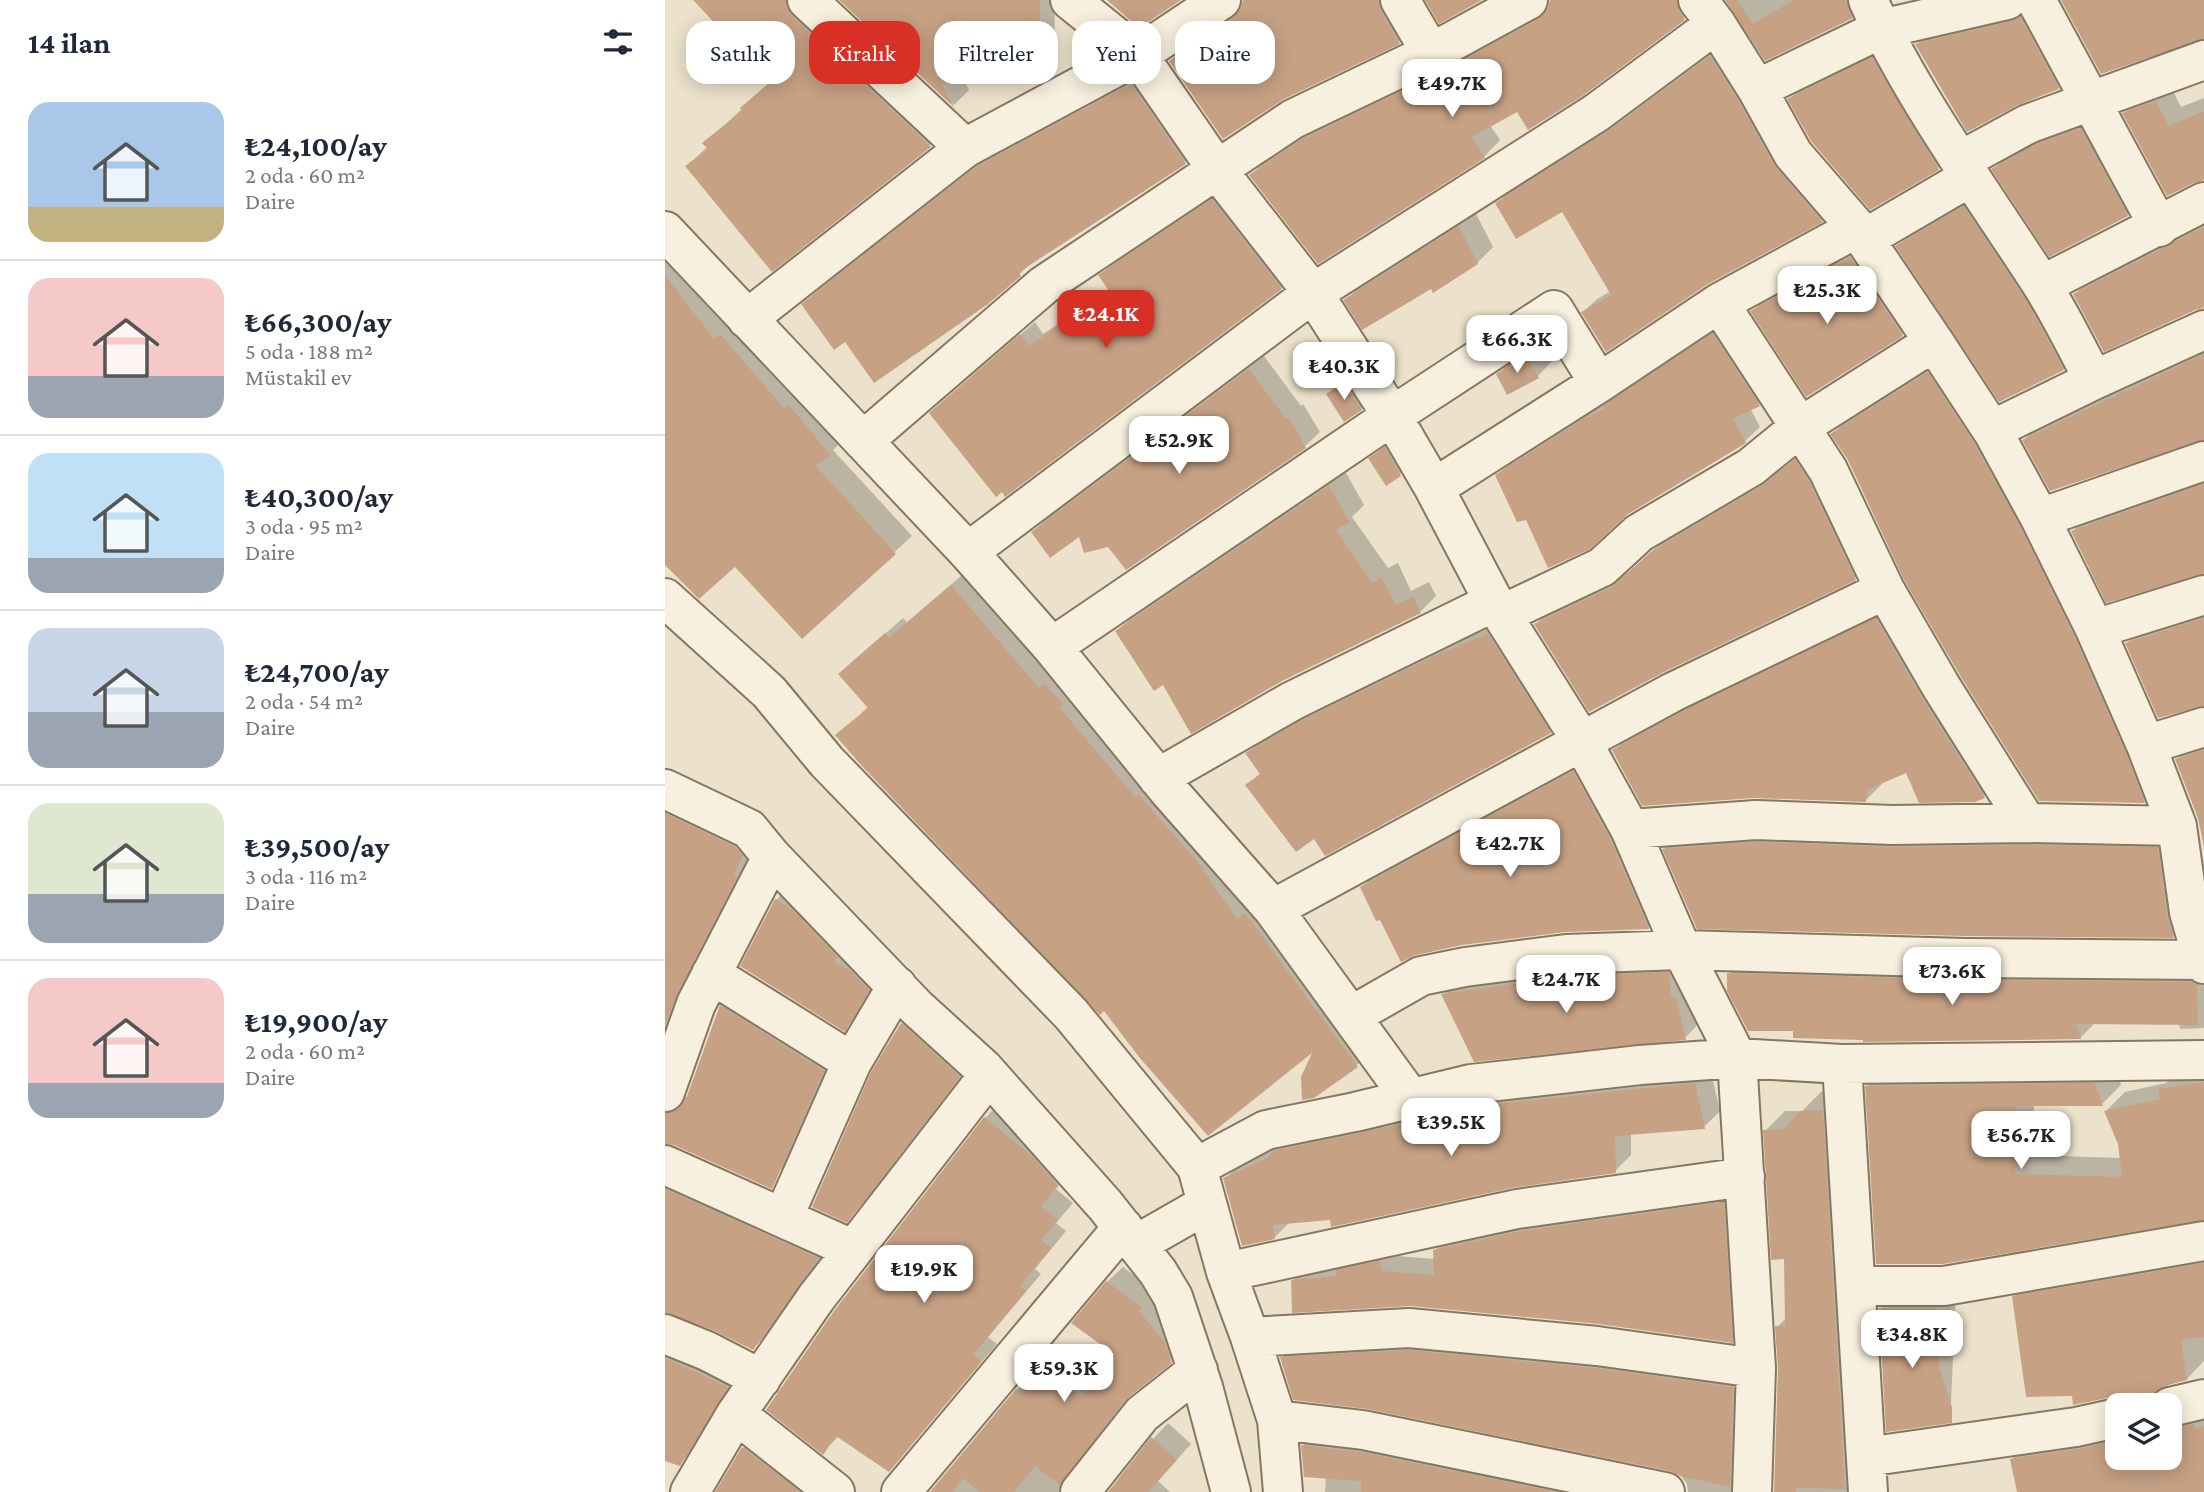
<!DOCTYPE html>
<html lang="tr">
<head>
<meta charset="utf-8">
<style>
	body { margin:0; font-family:"Crimson Pro",serif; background:#f6f6f7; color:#1f2937; height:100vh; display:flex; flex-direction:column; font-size:26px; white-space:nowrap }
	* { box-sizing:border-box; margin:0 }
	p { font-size:23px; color:#747a83 }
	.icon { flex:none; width:38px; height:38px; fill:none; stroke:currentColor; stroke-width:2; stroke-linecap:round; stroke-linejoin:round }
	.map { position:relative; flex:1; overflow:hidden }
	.panel { display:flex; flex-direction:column; background:#fff; width:665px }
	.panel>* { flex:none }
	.banner { position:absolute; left:21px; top:21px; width:665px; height:63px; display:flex; gap:14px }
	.tools { position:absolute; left:1440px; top:1393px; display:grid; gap:14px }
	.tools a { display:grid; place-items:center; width:77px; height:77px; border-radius:14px; background:#fff; box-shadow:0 4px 18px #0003; font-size:35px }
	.price { position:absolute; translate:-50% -60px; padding:0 16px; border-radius:14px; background:#fff; color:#222; font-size:23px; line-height:46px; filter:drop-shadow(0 2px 4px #0008) }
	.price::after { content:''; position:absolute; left:50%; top:42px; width:21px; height:16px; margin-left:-10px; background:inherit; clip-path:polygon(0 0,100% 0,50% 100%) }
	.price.current { background:#d93025; color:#fff }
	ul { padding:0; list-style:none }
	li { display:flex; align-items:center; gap:21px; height:175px; padding:0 28px }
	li+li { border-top:2px solid #e0e1e3 }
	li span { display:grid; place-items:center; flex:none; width:196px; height:140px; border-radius:21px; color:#555 }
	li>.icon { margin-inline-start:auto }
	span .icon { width:84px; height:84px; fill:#fffc; stroke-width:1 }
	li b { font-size:30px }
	h2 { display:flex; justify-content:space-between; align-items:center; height:84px; padding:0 28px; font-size:30px }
	.chip { padding:0 24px; border-radius:21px; background:#fff; box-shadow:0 4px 18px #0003; font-size:24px; line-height:63px }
	.chip.current { background:#d93025; color:#fff }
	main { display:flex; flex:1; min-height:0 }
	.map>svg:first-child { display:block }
</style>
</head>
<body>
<main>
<section class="panel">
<h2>14 ilan<svg class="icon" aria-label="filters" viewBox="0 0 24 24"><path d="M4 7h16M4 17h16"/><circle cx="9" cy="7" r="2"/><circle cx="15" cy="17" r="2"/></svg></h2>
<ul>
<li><span style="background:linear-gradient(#a9c7e8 75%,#c2b280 0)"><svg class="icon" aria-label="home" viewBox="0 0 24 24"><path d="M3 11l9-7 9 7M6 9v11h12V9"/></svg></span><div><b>₺24,100/ay</b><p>2 oda · 60 m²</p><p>Daire</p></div></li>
<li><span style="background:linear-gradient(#f6c9c9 70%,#9aa5b1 0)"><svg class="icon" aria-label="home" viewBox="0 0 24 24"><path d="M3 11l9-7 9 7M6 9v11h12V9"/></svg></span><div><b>₺66,300/ay</b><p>5 oda · 188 m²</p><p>Müstakil ev</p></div></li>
<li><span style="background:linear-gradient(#bfe0f5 75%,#9aa5b1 0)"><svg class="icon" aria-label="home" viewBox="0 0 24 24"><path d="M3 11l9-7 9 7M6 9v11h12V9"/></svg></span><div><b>₺40,300/ay</b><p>3 oda · 95 m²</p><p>Daire</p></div></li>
<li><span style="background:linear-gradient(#c9d6e8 60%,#9aa5b1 0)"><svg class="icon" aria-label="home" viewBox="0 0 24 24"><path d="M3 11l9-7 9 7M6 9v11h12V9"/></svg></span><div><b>₺24,700/ay</b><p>2 oda · 54 m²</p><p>Daire</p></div></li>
<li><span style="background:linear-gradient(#dfe7d0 65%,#9aa5b1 0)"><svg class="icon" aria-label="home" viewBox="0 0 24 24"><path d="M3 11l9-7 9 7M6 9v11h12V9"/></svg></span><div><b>₺39,500/ay</b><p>3 oda · 116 m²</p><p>Daire</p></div></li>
<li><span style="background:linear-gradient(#f6c9c9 75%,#9aa5b1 0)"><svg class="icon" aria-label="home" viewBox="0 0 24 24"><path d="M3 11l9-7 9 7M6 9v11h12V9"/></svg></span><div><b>₺19,900/ay</b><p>2 oda · 60 m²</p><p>Daire</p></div></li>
</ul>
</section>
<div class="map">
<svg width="1539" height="1492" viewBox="0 0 1539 1492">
	<rect width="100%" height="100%" fill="#ece2cb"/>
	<path fill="#0003" d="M32,0H143L281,129L265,145L107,269L22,166L43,146L40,143L107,81Z
		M177,0H390L389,66L372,82L300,81L304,90L289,105Z
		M579,0H735L750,26L734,42L618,98L506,61L522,45L577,8Z
		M886,0H1034L1035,2L1019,18L918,94L853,109L825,125L835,140L819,157L586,175L602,159L657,122L795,56L885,7Z
		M1061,0H1201V2L1187,17L1101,59Z
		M1371,3L1408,73L1394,88L1352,103L1252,44L1267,29Z
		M1060,43L1170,207L1157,220L1043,282L918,312L932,299L946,291L898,210L832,203L846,190L959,118Z
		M1221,45L1287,155L1273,168L1206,208L1124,99L1138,86Z
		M483,68L537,146L520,162L369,261L322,303L181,340L139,304L155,288L331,150Z
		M1506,87L1516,107L1539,98V179L1459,113L1474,99Z
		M1431,114L1478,200L1462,215L1329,169L1344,154Z
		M562,187L629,274L616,288L341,494L280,400L370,322L378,334L445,289L435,276L449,262Z
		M1317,189L1416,351L1398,369L1233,246L1251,228Z
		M810,212L828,247L812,263L766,287L681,300L696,285Z
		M1539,222V307L1410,294L1425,279Z
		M1201,242L1253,318L1237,334L1142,395L1088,311L1103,295Z
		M0,243L181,437L168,450L247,536L137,637L71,564L0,562Z
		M1064,320L1109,389L1094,404L1085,408L1095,427L1079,442L862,518L832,476L847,460L949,397Z
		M878,340L888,360L873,376L833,374L849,359Z
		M1539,348V438L1359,440L1374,425Z
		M599,356L636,406L638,404L655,432L640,446L462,568L443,545L415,534L368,532L382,518Z
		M1279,358L1495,786L1479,802L1184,460L1168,434L1183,418Z
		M696,368L712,393L696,409L663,394L679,378Z
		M721,443L751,458L735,474L722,483L706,459Z
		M1146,446L1205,563L1190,578L871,624L886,609L964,572L1004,536L1114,471Z
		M680,471L699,505L687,517L723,568L733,563L746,591L764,582L771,596L755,612L616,680L499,683L452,631L468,616Z
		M1539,476V572L1408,531L1422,516Z
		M303,570L709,1049L692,1065L648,1096L651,1047L440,1008L173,735L204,706L175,674L238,618L242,622Z
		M1227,604L1335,781L1319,796L1310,800L1241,771L1217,782L1216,785L1201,800L949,751L964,735Z
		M1539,609V704L1462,643L1477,628Z
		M834,624L895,722L885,732L649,836L583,785L596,773L583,753L593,743L650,710L788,643Z
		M1539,741V849L1535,822L1512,759L1527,745Z
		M923,758L998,913L984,928L900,930L797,944L716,917L697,887L711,873Z
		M0,788L92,839L83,858L87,861L0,1051Z
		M1508,833L1523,921L1508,936L999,849L1014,834Z
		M133,879L225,968L201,1008L179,1029L111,900Z
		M1021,955L1037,1020L1020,1038L778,995L795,977Z
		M1079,959L1539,968V1028L1515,1029L1514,1023H1430L1415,1038L1130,1029L1064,974Z
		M72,991L174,1055L128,1158L116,1170L0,1126V1092L9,1098L23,1097L56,1006Z
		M252,1009L309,1061L197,1205L181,1221L208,1073L237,1024Z
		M1449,1064L1456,1085L1437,1104H1369L1368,1155L1456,1158L1455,1144L1441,1111L1460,1092L1501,1083L1514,1070L1539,1066V1218L1278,1262L1202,1086L1221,1067Z
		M1045,1068L1055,1111L1039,1127L966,1133V1155L950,1171L847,1186L667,1218L625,1222L610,1237L560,1179L576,1163L619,1143L827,1090Z
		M1156,1092H1177L1206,1492H1111L1115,1369L1112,1327L1122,1317L1121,1258L1100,1131L1120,1111H1137Z
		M336,1102L409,1168L391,1189L408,1203L391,1223L401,1231L370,1269L376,1274L323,1337L332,1344L224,1470L174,1436L158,1452L320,1118Z
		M0,1164L168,1242L104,1333L88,1348L51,1329L0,1311Z
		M1074,1187L1082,1325L1067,1341L628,1281L643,1265L730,1247L732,1256L770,1259V1250L786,1235Z
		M1539,1248V1361L1522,1379L1503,1383L1502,1391L1539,1407V1492H1353L1347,1459L1366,1440L1452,1426V1458H1505V1405H1471L1458,1395L1408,1394L1349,1297L1368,1278Z
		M458,1267L491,1291L521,1346L468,1392L413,1461L400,1492H267L352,1390L368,1374L372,1377L394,1353L430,1381L452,1354L442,1282Z
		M1237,1288H1291L1286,1403L1265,1424L1216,1309Z
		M0,1334L77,1371L30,1448L14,1464L0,1459Z
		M636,1338L1087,1368L1097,1492H1023L1022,1484L1015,1474L617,1358Z
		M503,1423L526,1444L493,1481L505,1492H445L488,1439Z
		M657,1426L1003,1492H660L661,1477L638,1445Z
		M94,1433L169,1492H52L79,1448Z"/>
	<path fill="#c6a184" d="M28,0H121V7L127,16L266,147L107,272L20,166L43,149L37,143L77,111L75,108L105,82Z
		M174,0H375L373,84L276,83L289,107Z
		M442,0H516L474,28Z
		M578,0H713L716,11L735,44L619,99L558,139L504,61L568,18L575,10Z
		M760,0H817L774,24Z
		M885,0H1012L1015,13L1020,20L919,95L863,130L852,112L807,137L820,158L653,264L584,175L639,138L776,72L873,19L882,11Z
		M1060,0H1072L1088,24L1129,0H1181L1188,18L1100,61Z
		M1396,0H1539V39L1436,74Z
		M1355,17L1394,89L1353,105L1302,132L1250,44L1347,21Z
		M1045,56L1073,100L1109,165L1158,222L1043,284L941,352L916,312L946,295L897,212L851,239L830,203L943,131Z
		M1207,57L1274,170L1205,210L1146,141L1122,99Z
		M466,84L521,164L354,272L356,276L323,304L209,383L180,342L169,350L136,304L312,166Z
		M1491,101L1504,126L1539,111V180L1529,183L1502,196L1457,113Z
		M1416,128L1463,216L1384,257L1326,169L1372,144Z
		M547,199L617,289L340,497L337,492L331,497L264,413L355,334L364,346L444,291L433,275Z
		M1299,206L1364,305L1399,370L1334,402L1230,246Z
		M794,226L813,264L768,293L766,289L697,330L678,300Z
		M1539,227V308L1530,310L1439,352L1408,294Z
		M1185,257L1238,336L1141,397L1085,311Z
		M0,275L49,339L55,334L120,409L124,405L165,455L151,466L231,554L137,639L70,567L34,599L0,565Z
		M1048,333L1095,406L1068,419L1081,443L963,514L925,549L883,568L861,520L852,522L830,475L920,418L939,409L938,406Z
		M861,354L874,378L842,395L831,374Z
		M1539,354V440L1385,491L1357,440Z
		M584,369L621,419L624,417L641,448L461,570L443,547L419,553L414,537L385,558L366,532Z
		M1263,372L1309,443L1356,528L1410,638L1461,753L1480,803L1374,801L1296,677L1239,580L1183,460L1165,434Z
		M679,382L697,410L679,422L661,394Z
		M720,447L736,476L721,486L703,458Z
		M1130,459L1144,481L1191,580L999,672L924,712L869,624L947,587L987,551L1097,486Z
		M1539,484V574L1441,603L1406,531Z
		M664,486L685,522L671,530L707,583L717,578L730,605L748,596L756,613L617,681L526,734L498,685L489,691L450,631Z
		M286,585L374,688L379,683L398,704L394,707L470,797L473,794L532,861L572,919L580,913L693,1067L649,1098L637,1100L636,1077L647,1053L543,1136L474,1057L439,1011L435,1015L196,765L170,735L203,708L173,674L220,633L224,638Z
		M1211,618L1258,700L1320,798L1310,802L1254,803L1241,773L1202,790L1201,802L1089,798L977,806L947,750L1018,711Z
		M1539,618V706L1493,718L1460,643Z
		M823,634L886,733L660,856L649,839L631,852L580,785L595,774L580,753L637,720L776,653Z
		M1539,750V847L1533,818L1510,759Z
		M908,771L945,839L984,929L900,932L797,945L751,955L736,962L715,920L711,921L695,887Z
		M0,813L70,847L78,856L69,874L72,877L12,994L0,1026Z
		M1091,842L1227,847L1362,845L1493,847L1502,915L1509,938L1300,936L1032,929L997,849Z
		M110,899L127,909L172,957L169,962L187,972L204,990L180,1032L75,966Z
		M1004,972L1006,997H1011L1021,1040L809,1062L776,994L903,976Z
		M1062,973L1300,980L1527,982L1532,984L1533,1025L1411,1024L1416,1039L1198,1042V1040L1128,1038V1031H1083L1062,991Z
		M55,1005L159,1071L107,1189L9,1145L0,1144V1113L14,1109L21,1099Z
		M236,1023L295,1077L182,1223L147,1207L206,1072Z
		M1539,1082V1220L1278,1264H1211L1200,1086L1430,1083L1438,1106H1351L1350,1174L1457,1177L1453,1144L1439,1111L1495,1099L1493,1089Z
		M1030,1083L1040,1129L950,1136L951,1173L847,1188L666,1227L665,1220L608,1225L610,1239L577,1246L558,1178L602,1158L608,1151L695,1133L810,1106Z
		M1158,1110L1180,1489L1131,1488V1492H1109L1113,1369L1110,1326H1120L1119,1259L1106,1260L1098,1130L1119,1129L1135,1111Z
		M319,1117L368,1157L393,1186L376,1206L393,1220L376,1240L386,1248L355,1286L361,1291L308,1355L317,1361L224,1472L171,1436L158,1455L101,1410L169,1311Z
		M0,1189L154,1258L88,1350L50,1331L0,1313Z
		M1059,1202L1068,1343L934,1324L746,1306L627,1313L626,1280L672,1276L671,1270L715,1261L716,1271L769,1275L768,1250L856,1231Z
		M1539,1263V1337L1516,1340L1522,1380L1499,1386L1490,1392L1484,1403L1474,1405H1469L1458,1397H1447L1408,1405L1407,1396L1361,1397L1347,1296Z
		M441,1281L477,1307L474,1311L500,1343L507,1363L460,1400L395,1485L370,1466L349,1492H315L298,1478L288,1492H265L351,1389L357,1393L377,1367L416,1397L449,1354L406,1323Z
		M1214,1308H1271L1274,1367L1287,1407V1423L1221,1432Z
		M744,1350L929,1368L1068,1387L1065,1487L1015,1476L1004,1471L702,1409L628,1400L615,1357Z
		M0,1358L63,1387L15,1466L0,1461Z
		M1529,1424L1530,1428L1539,1427V1492H1352L1345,1459L1414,1449L1452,1440V1458H1505V1428Z
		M486,1437L512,1460L483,1492H443Z
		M636,1445L695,1452L891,1492H696V1481L639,1477Z
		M77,1447L133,1490L132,1492H50Z"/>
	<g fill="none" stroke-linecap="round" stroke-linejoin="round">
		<g stroke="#877660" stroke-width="42">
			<path id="minor" d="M142,0L300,148
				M405,0L473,55L553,171L648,293L727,416L769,488L829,602L916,740L965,829L1017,950L1072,1058L1091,1368L1087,1492
				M735,0L766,53
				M1033,0L1051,24L1092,89L1128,154L1192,228L1269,342L1328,432L1375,518L1430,629L1481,745L1512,826L1524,912L1539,964
				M1203,0C1248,98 1316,191 1375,282C1395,313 1411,347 1429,380
				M1371,0L1494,227
				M1092,89L1216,29L1342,0
				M1295,161L1363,124L1539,60
				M0,231L303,552L387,647L504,791L608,909L746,1099
				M1199,239L1305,177
				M1377,285L1539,202
				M1054,303L1163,470L1220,590L1277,688L1362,823
				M82,319L300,148L473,55L556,0
				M1327,430L1429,380L1539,330
				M198,441L379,285L628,119L766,53L863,0
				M769,488L934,383L1054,303L1192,228
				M1375,518L1539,461
				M303,552L648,293L931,113L1051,24
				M0,598L104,692L162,762L406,1014L532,1167L561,1272L585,1337L612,1420L618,1492
				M838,614L937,567L974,533L1086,467L1135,427L1269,342
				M1430,629L1539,595
				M387,647L727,416L889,310L934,383
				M1481,745L1539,727
				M493,778L627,701L829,602
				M0,789L84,829L107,857L251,1007L318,1068L440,1205L493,1272L508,1297L538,1387L566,1492
				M965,829L1091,820L1227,825L1362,823L1512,826
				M608,909L1008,692L1220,590
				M46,974L187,1062
				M686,1016L756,976L800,967L901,954L1017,950L1300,958L1538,960
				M1177,1064L1203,1492
				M0,1092L31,1004L107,857
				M0,1165L187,1249
				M532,1167L601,1130L690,1112L806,1084L975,1065L1072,1058L1177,1064L1539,1060
				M118,1218L187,1062L232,986
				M472,1244L542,1204
				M561,1272L852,1209L1080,1177
				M1192,1286H1279L1539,1241
				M0,1334L42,1351L96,1379
				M585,1337L744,1328L932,1346L1091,1368
				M1505,1407L1539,1399
				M71,1414L170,1492
				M612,1420L698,1430L1000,1492
				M1201,1457L1411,1427L1452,1418
				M25,1492L71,1414L151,1298L324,1075
				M236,1492L458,1227
				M415,1492L477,1414L533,1370"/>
		</g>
		<use href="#minor" stroke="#f7f0de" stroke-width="38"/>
	</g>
</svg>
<div class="tools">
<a><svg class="icon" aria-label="layers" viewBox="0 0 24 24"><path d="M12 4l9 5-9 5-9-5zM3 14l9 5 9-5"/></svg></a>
</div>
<b class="price" style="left:787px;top:119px">₺49.7K</b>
<b class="price" style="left:1162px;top:326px">₺25.3K</b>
<b class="price current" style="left:441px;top:350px">₺24.1K</b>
<b class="price" style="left:852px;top:375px">₺66.3K</b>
<b class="price" style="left:679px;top:402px">₺40.3K</b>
<b class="price" style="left:514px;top:476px">₺52.9K</b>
<b class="price" style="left:845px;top:879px">₺42.7K</b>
<b class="price" style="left:1287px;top:1007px">₺73.6K</b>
<b class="price" style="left:901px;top:1015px">₺24.7K</b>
<b class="price" style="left:786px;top:1158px">₺39.5K</b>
<b class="price" style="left:1356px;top:1171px">₺56.7K</b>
<b class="price" style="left:259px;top:1305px">₺19.9K</b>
<b class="price" style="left:1247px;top:1370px">₺34.8K</b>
<b class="price" style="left:399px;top:1404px">₺59.3K</b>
<div class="banner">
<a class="chip">Satılık</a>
<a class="chip current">Kiralık</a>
<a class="chip">Filtreler</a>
<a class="chip">Yeni</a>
<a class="chip">Daire</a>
</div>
</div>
</main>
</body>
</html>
